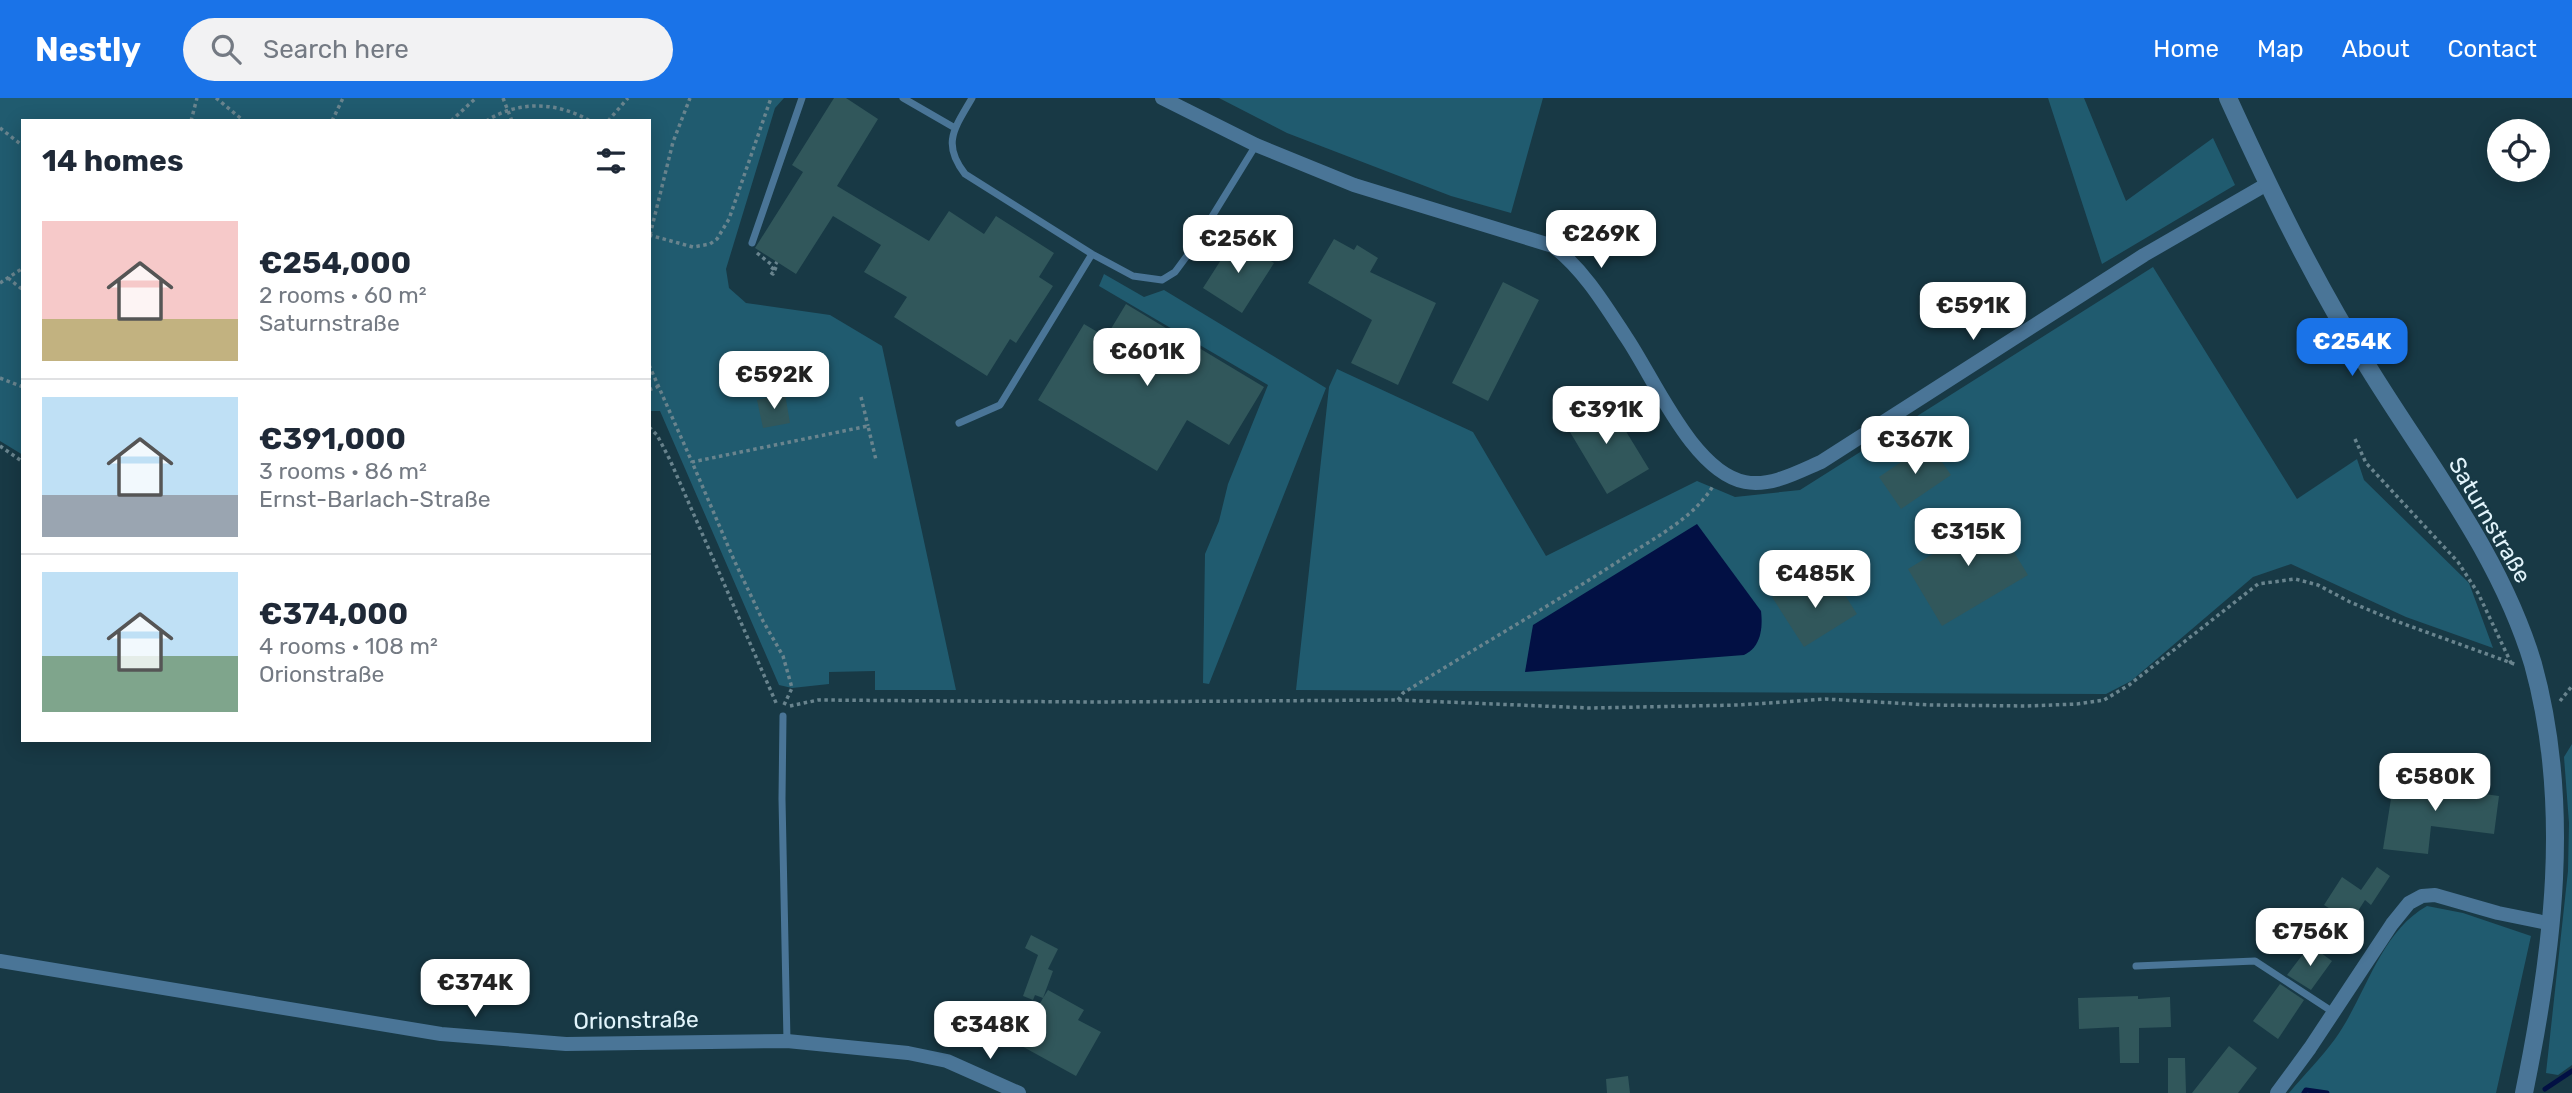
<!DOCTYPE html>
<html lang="en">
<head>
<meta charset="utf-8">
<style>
	body { margin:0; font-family:Rubik,sans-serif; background:#f2f2f3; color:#1f2937; height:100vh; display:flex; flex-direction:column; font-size:26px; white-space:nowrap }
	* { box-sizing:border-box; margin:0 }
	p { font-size:23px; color:#747a83 }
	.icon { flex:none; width:38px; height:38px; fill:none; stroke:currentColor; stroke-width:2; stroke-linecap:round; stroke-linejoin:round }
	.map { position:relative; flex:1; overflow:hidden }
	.panel { position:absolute; left:21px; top:21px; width:630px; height:623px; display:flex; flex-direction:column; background:#fff; border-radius:0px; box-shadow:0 4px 18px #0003 }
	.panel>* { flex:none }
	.fabs { position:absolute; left:2487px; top:21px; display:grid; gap:14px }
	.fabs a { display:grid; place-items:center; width:63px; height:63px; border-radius:50%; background:#fff; box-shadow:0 4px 18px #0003; font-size:35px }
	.price { position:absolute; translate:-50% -60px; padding:0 16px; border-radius:14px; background:#fff; color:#222; font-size:23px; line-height:46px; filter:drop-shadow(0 2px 4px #0008) }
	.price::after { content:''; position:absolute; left:50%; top:42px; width:21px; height:16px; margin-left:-10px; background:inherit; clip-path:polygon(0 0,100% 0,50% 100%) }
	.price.selected { background:#1a73e8; color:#fff }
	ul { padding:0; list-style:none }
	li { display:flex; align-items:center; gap:21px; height:175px; padding:0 21px }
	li+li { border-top:2px solid #e0e1e3 }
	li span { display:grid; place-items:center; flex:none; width:196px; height:140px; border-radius:0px; color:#555 }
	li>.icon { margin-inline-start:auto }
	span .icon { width:84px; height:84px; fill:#fffc; stroke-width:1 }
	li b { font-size:30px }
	h2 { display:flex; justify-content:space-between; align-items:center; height:84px; padding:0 21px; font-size:30px }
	header { display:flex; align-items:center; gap:42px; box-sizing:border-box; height:98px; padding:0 35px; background:#1a73e8; color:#fff }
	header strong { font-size:33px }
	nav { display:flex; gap:38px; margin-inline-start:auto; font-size:24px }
	.search { width:490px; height:63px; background:#f2f2f3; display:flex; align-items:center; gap:18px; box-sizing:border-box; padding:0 24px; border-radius:38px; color:#747a83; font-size:26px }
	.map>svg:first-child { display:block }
</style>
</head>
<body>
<header>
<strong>Nestly</strong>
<div class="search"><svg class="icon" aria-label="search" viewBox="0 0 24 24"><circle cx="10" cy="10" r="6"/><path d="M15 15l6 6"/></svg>Search here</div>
<nav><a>Home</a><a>Map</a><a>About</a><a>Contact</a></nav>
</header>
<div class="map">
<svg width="2572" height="995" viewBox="0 0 2572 995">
	<rect width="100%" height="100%" fill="#183945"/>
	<path fill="#205b6f" d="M0,0H784L775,10L726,171L729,190L746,205L830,217L882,248L956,592H875V573L829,574V586L792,590L779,587L660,313H649V23H23V357L0,343Z
		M1219,0H1543L1511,115L1451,98L1287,35Z
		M2048,0H2084L2126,103L2213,40L2235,87L2102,166Z
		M2153,169L2297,401L2357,361L2364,382L2469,485L2493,550L2406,519L2291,466L2253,479L2131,583L2106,596L1296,592L1329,289L1337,271L1473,334L1546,458L1697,383L1735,399L1800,392Z
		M1104,176L1144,199L1164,192L1326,290L1209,586L1203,585L1205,456L1219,423L1228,386L1268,287L1099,188Z
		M2572,646V967L2558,977L2546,975L2568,773L2569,725L2564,659Z
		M2427,808L2463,815L2531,838L2496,995H2289C2304,977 2321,960 2335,941C2366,898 2379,835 2427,808Z"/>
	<path fill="#021044" d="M1697,426L1761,513C1763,530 1761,549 1744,557L1525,574L1533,527Z"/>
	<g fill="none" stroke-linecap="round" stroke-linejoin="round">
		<path stroke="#021044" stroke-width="5" d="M2545,991L2572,973
			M2304,995L2306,992L2327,995"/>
	</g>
	<path fill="#31575b" d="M834,0H846L878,21L837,88L929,143L949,113L984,136L996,118L1054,155L1039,179L1053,188L1016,245L1010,241L987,278L894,219L907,199L864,174L881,147L833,118L796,176L755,150L803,74L792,67Z
		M1235,140L1274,165L1242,215L1203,190Z
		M1334,141L1354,152L1357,147L1378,160L1370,174L1436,205L1398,287L1351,265L1372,222L1308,185Z
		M1503,184L1539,202L1488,303L1452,285Z
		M1126,206L1264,289L1229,347L1187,322L1157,373L1038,302L1084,226L1106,239Z
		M785,296L790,325L763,330L757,302Z
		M1605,299L1649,371L1607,396L1564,324Z
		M1929,345L1951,377L1901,411L1879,379Z
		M1987,410L2028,477L1942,528L1908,471L1949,446L1943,436Z
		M1834,480L1857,516L1804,549L1772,499L1794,485L1803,499Z
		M2444,680L2463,683L2462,693L2499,698L2494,736L2431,728L2428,756L2383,751L2394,682L2443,688Z
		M2377,769L2390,778L2371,807L2365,802L2351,824L2324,807L2342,779L2361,792Z
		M1031,837L1058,851L1048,871L1053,873L1043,900L1048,892L1084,912L1078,922L1101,934L1076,978L1018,946L1043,900L1035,897L1033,902L1023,898L1038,857L1025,850Z
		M2310,847L2332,863L2311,892L2287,877Z
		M2280,886L2304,902L2278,941L2253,923Z
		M2138,898V901L2170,899L2171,929L2139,930V965H2120L2119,929L2079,931L2078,900Z
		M2229,948L2257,970L2238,995H2192Z
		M2168,960H2185L2186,995H2168Z
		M1628,978L1630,995H1607L1606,981Z"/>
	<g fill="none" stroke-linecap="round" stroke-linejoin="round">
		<path stroke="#69848e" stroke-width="3.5" stroke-dasharray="3.5 3.5" stroke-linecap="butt" d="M216,0L244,23
			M503,0L512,23
			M191,23L197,0
			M332,23L343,0
			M451,23L476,0
			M486,23C519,2 558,4 590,23
			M608,23L628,0
			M0,30L23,48
			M649,137L693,149L710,146L717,141L729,121L771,0
			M650,137L673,44L690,0
			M757,155L772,167
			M776,169L773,176L770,174L777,164
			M8,180L23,192
			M0,185L23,170
			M649,267L692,364
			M0,280L23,289
			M649,292L659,288
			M861,299L868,328
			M649,329L657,337L670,362L777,607
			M2355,341L2366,365L2458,464L2478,495L2512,567
			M0,348L23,364
			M1398,602L1403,595C1476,550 1551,507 1622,461C1654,440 1693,421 1713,388
			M2560,603L2572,588
			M784,607L792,590L783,558L763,523L734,462L692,364L868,328L876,362
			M790,608L818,602L1094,604L1398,602L1590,610L1739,607L1825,601L1930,607L2027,608L2077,606L2104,602L2129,587L2258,486L2295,481L2318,487L2350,504L2393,522L2517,567"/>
		<path stroke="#4a7597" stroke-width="7" d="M903,0L955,30
			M972,0C955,30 941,45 965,76L1092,156L1133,178L1162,182L1175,174L1192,151L1256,47
			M752,145L802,0
			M959,325L1000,307L1092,156
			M783,618L782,701L787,943
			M2136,868L2255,863L2333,914"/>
		<path stroke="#4a7597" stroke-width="14" d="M1162,0L1256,47L1354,87L1553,148C1584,172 1605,207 1626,239C1654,280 1693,374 1745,384C1771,389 1798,374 1821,364L2144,157L2267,86
			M0,863L441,936L566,946L787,943L908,955L947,963L1019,995
			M2277,995L2310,950L2392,826L2409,805L2422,798L2435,797L2498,815L2552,826"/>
		<path stroke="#4a7597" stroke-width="18" d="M2228,0C2270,92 2314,183 2368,269C2427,365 2500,456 2533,566C2572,707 2553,854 2524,995"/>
	</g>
	<g text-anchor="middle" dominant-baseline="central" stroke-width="5" stroke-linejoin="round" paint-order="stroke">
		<g font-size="23" fill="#e2f4fb" stroke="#183945">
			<text transform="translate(2490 422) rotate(60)">Saturnstraße</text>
			<text transform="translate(636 922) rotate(-1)">Orionstraße</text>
		</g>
	</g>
</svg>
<div class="fabs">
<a><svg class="icon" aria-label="locate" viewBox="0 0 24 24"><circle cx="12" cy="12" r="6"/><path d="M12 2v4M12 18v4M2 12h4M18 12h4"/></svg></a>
</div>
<b class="price" style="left:1601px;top:172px">€269K</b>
<b class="price" style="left:1238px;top:177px">€256K</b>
<b class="price" style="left:1973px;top:244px">€591K</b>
<b class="price selected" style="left:2352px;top:280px">€254K</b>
<b class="price" style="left:1147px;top:290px">€601K</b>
<b class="price" style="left:774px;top:313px">€592K</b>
<b class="price" style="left:1606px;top:348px">€391K</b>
<b class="price" style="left:1915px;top:378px">€367K</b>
<b class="price" style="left:1968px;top:470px">€315K</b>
<b class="price" style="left:1815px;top:512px">€485K</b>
<b class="price" style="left:2435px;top:715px">€580K</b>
<b class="price" style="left:2310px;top:870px">€756K</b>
<b class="price" style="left:475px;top:921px">€374K</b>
<b class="price" style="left:990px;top:963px">€348K</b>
<section class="panel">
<h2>14 homes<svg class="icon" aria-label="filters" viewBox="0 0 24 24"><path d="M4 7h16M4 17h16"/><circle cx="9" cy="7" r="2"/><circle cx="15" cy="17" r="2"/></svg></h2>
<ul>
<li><span style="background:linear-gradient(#f6c9c9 70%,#c2b280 0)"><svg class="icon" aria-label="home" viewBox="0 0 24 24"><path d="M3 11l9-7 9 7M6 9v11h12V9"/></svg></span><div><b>€254,000</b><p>2 rooms · 60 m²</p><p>Saturnstraße</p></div></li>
<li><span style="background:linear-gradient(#bfe0f5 70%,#9aa5b1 0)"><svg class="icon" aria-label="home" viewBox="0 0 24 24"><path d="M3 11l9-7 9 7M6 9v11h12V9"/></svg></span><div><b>€391,000</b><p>3 rooms · 86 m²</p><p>Ernst-Barlach-Straße</p></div></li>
<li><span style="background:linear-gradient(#bfe0f5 60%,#7fa58c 0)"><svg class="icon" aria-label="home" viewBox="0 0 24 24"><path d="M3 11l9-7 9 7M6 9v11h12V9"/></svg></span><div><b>€374,000</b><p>4 rooms · 108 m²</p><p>Orionstraße</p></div></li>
</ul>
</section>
</div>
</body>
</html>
